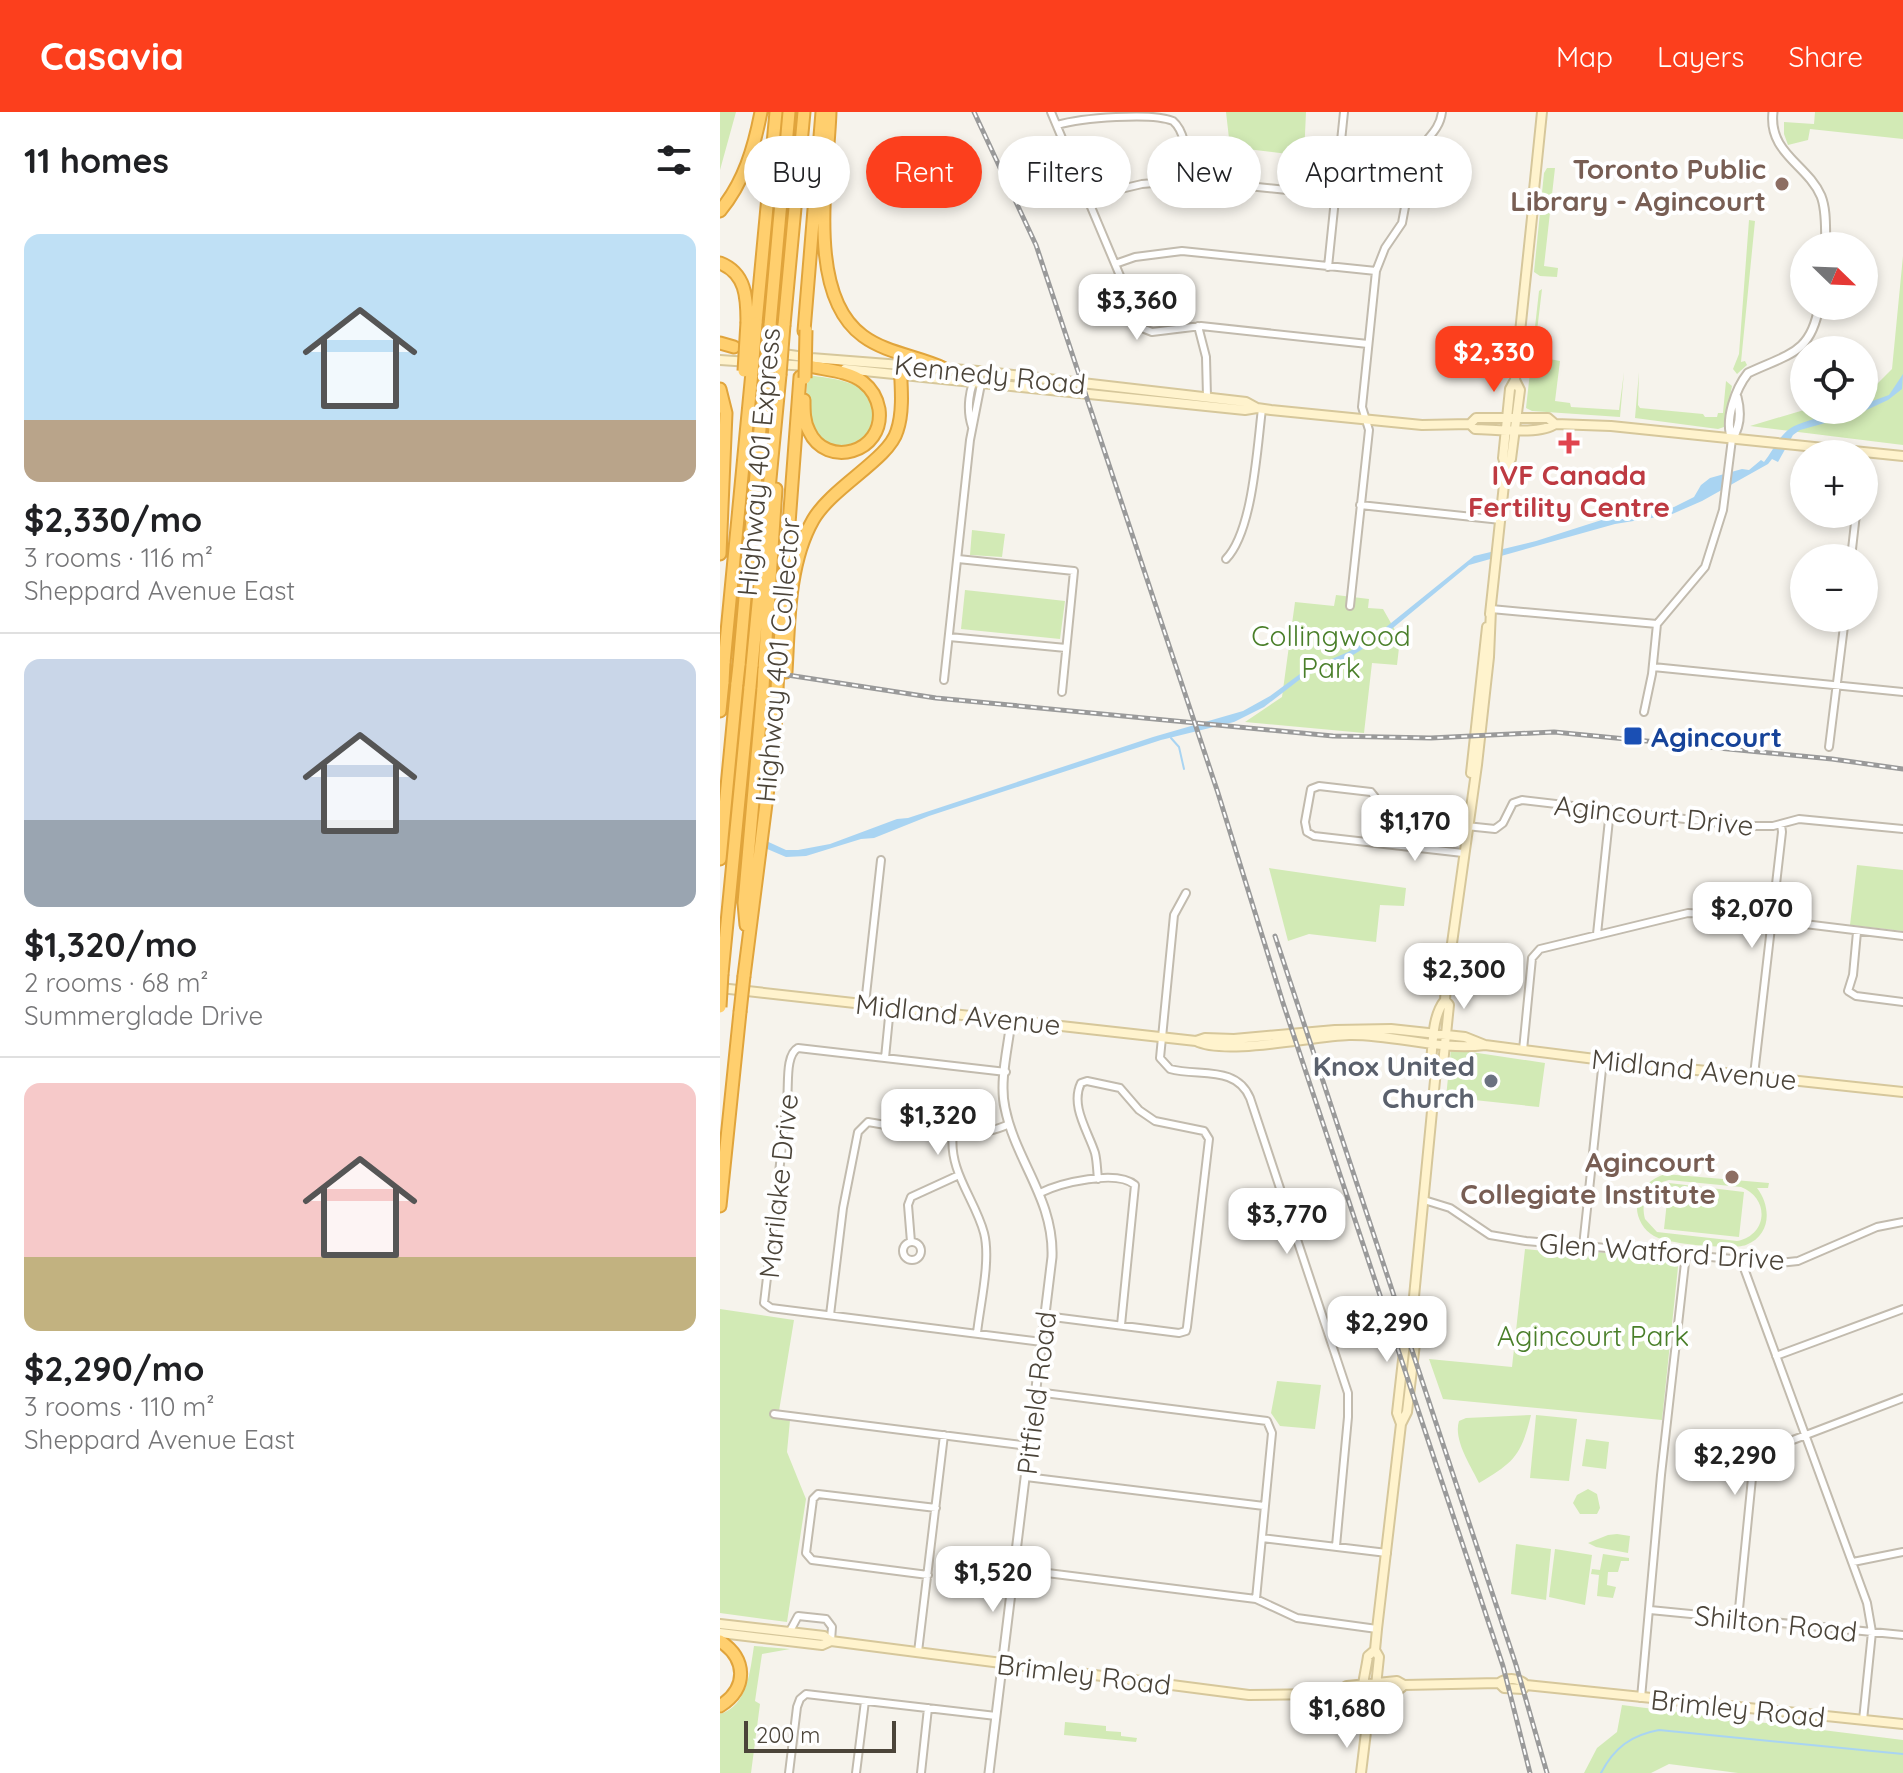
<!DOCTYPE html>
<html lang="en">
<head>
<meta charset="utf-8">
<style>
	body { margin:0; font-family:Quicksand,sans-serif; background:#f2f2f2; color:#202124; height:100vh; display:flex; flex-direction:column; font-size:30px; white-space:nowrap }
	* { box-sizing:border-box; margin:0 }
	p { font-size:26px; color:#757577 }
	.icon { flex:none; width:44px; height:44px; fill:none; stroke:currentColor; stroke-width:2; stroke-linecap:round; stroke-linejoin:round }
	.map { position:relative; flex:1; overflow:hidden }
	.drawer { display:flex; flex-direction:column; background:#fff; width:720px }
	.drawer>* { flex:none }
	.guide { position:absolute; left:24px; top:24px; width:760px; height:72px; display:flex; gap:16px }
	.needle { width:52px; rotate:113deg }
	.tools { position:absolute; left:1070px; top:120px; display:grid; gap:16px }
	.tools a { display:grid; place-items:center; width:88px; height:88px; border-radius:50%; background:#fff; box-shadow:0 4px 12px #0003; font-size:40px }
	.scale { position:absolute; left:24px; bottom:20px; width:152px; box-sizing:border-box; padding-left:8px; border:4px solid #4b4439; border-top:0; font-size:22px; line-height:28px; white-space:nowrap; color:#4b4439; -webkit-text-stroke:6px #fff; paint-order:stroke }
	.price { position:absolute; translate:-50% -68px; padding:0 18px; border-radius:16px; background:#fff; color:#222; font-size:26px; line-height:52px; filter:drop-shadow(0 2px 4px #0008) }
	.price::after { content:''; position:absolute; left:50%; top:48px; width:24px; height:18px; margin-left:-12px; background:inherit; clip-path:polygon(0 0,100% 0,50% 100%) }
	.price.current { background:#fc3f1d; color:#fff }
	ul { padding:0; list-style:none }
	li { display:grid; align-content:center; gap:16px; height:424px; padding:0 24px }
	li+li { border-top:2px solid #e0e0e0 }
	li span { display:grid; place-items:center; height:248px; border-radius:16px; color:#555 }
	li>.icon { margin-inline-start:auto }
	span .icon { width:144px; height:144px; fill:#fffc; stroke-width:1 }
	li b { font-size:34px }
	h2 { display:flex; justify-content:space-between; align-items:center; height:96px; padding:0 24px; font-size:34px }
	.chip { padding:0 28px; border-radius:36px; background:#fff; box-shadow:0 4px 12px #0003; font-size:28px; line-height:72px }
	.chip.current { background:#fc3f1d; color:#fff }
	header { display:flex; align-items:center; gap:48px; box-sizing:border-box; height:112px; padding:0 40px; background:#fc3f1d; color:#fff }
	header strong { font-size:38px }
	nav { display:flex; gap:44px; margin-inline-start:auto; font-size:28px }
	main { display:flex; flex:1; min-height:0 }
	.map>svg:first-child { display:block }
</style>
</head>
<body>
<header>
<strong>Casavia</strong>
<nav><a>Map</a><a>Layers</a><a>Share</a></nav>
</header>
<main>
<section class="drawer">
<h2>11 homes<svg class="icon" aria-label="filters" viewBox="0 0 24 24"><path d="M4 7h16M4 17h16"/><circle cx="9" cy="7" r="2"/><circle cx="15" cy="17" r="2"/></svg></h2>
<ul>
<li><span style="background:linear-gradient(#bfe0f5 75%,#b9a48a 0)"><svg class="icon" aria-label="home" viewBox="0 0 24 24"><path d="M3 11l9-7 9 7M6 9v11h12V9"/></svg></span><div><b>$2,330/mo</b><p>3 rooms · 116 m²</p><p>Sheppard Avenue East</p></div></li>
<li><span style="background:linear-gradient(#c9d6e8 65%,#9aa5b1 0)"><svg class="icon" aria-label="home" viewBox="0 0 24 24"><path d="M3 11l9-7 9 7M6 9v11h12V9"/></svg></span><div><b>$1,320/mo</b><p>2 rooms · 68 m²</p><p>Summerglade Drive</p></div></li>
<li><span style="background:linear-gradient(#f6c9c9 70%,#c2b280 0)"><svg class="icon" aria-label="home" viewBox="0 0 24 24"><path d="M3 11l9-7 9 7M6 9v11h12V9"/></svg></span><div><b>$2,290/mo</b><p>3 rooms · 110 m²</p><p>Sheppard Avenue East</p></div></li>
</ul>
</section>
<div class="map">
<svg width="1183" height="1661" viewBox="0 0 1183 1661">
	<rect width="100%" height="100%" fill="#f6f3ec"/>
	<path fill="#d2eab5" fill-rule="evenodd" d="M0,0H16L0,58Z
		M506,0H586L584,44L510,35Z
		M1095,0H1183V27L1090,17L1088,28L1068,33L1064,22V10L1094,12Z
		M827,56H835L824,154L838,156L837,165L820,164L814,160L824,61Z
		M1029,108L1035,109L1021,250L1025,249L1027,253L1017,262L1013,257L1019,242Z
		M1183,144V333L1030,314L1084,298H1144V280L1152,277L1172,257Z
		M822,177L814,244L840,249L835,289L850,291L851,295L899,298L904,260L900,305L812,299L806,296L819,179Z
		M919,260L918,293L920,296L983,302L985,305H997L998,301H1003L1006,269L1012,274L1004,315L998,317L915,306Z
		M88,263C114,267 136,268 155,287C154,296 156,310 152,319C142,341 105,340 94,320C84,302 86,283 88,263Z
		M252,418L285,422L282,445L250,443Z
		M245,478L345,489L340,527L241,517Z
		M616,483L649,487L648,496L663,497L680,527L677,553L652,551L644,621L525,610L562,585L575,490L614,494Z
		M1137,753L1183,758V819L1130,813Z
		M549,756L686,776L684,794L660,793L656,830L589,822L568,829Z
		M731,937L825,951L819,995L726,985Z
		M945,1062L1049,1071L1048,1076H1037C1051,1094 1052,1123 1026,1133C1012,1138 947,1132 934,1124C923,1118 916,1105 917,1093C919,1076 931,1067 945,1062ZM949,1068L1021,1075C1050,1086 1048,1123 1017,1129L937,1120L925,1107C920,1087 928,1073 949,1068Z
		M949,1071L1024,1080L1019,1125L944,1117Z
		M805,1137L874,1144L876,1140L956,1148L958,1155L942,1308L723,1287L709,1247L792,1255Z
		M0,1197L74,1208L58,1305L70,1308L67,1340L86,1387L67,1510L0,1501Z
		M557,1269L601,1273L595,1317L560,1314L551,1301Z
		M811,1303C801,1344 794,1350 759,1371C751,1354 733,1328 739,1309L746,1306Z
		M816,1303L857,1307L849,1369L810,1366Z
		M866,1327L889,1330L886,1357L862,1354Z
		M868,1377L877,1382L880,1396L877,1402H860L853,1391L857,1383Z
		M897,1422L910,1424L908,1441L876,1435L868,1431L888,1423Z
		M796,1432L831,1437L826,1488L791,1482Z
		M835,1437L872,1443L865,1493L829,1485Z
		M883,1442L909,1446V1449H901L898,1460H888L887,1473L896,1475L893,1486L877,1484L879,1463L871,1462L872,1457L880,1458Z
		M34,1534L70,1537L42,1542L35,1589L40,1592L31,1661H0V1602C28,1594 30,1558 34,1534Z
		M902,1593L1183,1628V1661H1018L949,1652L931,1661H864L877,1636L897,1620Z
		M345,1610L386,1614V1619L401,1620V1624L417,1626L416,1630L344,1623Z"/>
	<path fill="#a9d4f2" d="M1183,262L1182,277L1168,288L1138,302L1080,318L1073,323L1058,350L1052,347L1048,352L982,389L950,403L895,412L749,453L662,525L633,543L583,565L544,595L514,610L441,628L209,704L154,726L141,727L86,744L66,745L0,717V708L66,738H78L110,732L177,707L188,706L433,625L523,599L550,584L584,559L628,540L650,528L754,444L816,429L891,405L925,403L954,395L974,385L981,373L990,366L1022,357L1029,358L1041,348L1044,350C1052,340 1058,326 1068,318C1079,308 1130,298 1144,298V292L1169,283Z"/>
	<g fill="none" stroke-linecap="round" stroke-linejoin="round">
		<path stroke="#a9d4f2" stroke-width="2" d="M451,626L459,635L464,657
			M881,1661C894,1636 911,1623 939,1618L1183,1642"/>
		<g stroke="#c2bbae" stroke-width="10">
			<path id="minor" d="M331,0L422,216L432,220L481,214L648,232
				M337,13C361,6 432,0 453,9C468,22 466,51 469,68
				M696,48C699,29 719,23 722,0
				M367,85L422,72L469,68L616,83
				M395,152L415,145L462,139L656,159
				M608,155L624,0
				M478,214L486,245L487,285
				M252,315C246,297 249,276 258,259
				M640,393L781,408
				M1131,446L1136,402
				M238,447L354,459L342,580
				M506,447C533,419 537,336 542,297
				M630,494L649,318L642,295L656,159L665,136L682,111L690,68
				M771,497L937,512
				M937,512L985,455L1003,398L1012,327
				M229,525L346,536
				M933,555L1183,580
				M224,568L250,328L261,272L258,259
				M924,600L932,562L937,512
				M1109,635L1125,506
				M746,714L775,717L783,711L793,691L802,688L1025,714H1053L1079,707L1183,717
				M651,730L655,685L651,680L599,674L591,677L585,710L587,720L594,724L743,741
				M466,781L454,803L440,946L450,957C479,965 516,953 530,986L628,1281V1305L616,1434
				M1137,820L1133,863L1128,879L1136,884L1183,890
				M877,822L890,698
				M145,892L161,748
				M803,938L812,846L820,837L968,801L1019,804L1183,824
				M165,946L170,895
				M286,960L78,936C65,943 69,973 67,987C60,1055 52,1123 44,1191L51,1196L322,1230
				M1034,963L1062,720L1061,712
				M233,1021C228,1059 255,1087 264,1121C271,1148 260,1193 257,1221
				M320,1081C340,1071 397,1057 415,1073L401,1213
				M704,1088L730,1096L770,1123L806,1129L1059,1151L1078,1149L1157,1115L1183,1110
				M183 1139a9 9 0 1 1 18 0a9 9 0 1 1-18 0Z
				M191,1130L188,1093L191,1085L239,1063
				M863,1134L883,948
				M1021,1148L1147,1491L1152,1520L1143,1608
				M110,1203L123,1096L138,1020L148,1010C190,1017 251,1031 289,1012
				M325,1204L459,1221L466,1219L467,1215L489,1027L484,1019L435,1009L419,998L400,976L367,969L361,971C350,994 368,1019 375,1041C377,1049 377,1058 378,1067
				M1056,1244L1183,1197
				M316,1280L547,1309L552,1321L536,1487
				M54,1302L309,1334
				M306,1365L544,1394
				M542,1426L667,1441
				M1133,1450L1183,1440
				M295,1457L536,1487L577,1506L657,1517
				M208,1463L92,1448L86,1441L93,1387L98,1382L216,1396
				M930,1498L1183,1523
				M1018,1507L1035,1336L1065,1331L1183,1286
				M70,1519L78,1504L106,1507L112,1515L111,1529
				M198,1540L224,1323
				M921,1586L941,1363L966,1142
				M69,1661L77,1595L80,1587L86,1582L276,1604
				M136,1661L145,1589
				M201,1661L208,1596"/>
		</g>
		<g stroke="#c2bbae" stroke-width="11">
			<path id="tertiary" d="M1053,0C1048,41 1087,52 1101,84C1107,99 1105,118 1106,134
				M1012,327C1004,308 1016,276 1028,261C1068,242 1091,242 1099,194
				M1012,327C1020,315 1021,300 1017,285
				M269,1661L332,1145C334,1087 296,1050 285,996C279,970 288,936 291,909"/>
		</g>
		<g stroke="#d6c79b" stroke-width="12">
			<path id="secondary" d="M29,237L91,246L258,259L526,290L537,296L551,298L702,313L750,312L755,317C774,317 821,323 835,312L891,314L1183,344
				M0,248L87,254
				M125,257L525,298L537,296
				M750,312L756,306H828L835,312
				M786,354L791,347L800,278L795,268
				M770,502L786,354L783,346L790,277L795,268L813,96L810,93L811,81L814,78L822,0
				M751,661L767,515
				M0,876L476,929C505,944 593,924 629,923C675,922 719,939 765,933
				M476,929L485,926L514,927L615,918L671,917L745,925L765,933L883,948L1183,980
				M716,958L711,951C713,931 712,904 725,888
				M681,1312L677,1301L688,1204L693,1195L716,958L723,952L729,893L725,888L726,874L757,653L769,545L771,497
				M0,1512L104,1524L111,1529L529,1583L599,1582L617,1580L627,1574L677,1569L684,1573L779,1571C788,1565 799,1566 806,1573L1183,1612
				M0,1521L102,1533L111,1529
				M779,1571L784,1576L803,1577L806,1573
				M617,1580C634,1587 671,1588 684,1573
				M646,1620C634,1600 645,1566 648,1544L655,1538
				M641,1661L646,1620L652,1612L659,1545L655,1538L657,1517L681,1312L687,1300L698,1206L693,1195"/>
		</g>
		<g stroke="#e0a43c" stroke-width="15">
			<path id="motorway" d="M110,0C108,63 85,182 143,224C166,241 197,244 223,256
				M0,99C24,70 34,36 41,0
				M0,151C26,161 27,186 27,210
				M36,211L56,0
				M50,213L69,0
				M64,213L84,0
				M84,219L102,0
				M0,231L14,235
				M0,277L6,301L0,442
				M84,288C84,299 84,310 89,319C106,357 165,341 159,297C157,286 152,277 143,270C129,259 106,258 89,254
				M4,551L32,260
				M19,553L45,261
				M32,554L60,263
				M44,557L56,377
				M58,558L80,265
				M66,560C69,511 68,452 93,408C112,375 169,347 177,319C184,299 181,272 180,251
				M0,599L3,570
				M0,747L17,571
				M26,813L24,791L43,576
				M2,862L30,575
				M24,864L55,621L57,577
				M0,1094L20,900
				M0,1529C27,1547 28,1576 0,1594"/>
		</g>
		<use href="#minor" stroke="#fff" stroke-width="6"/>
		<use href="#tertiary" stroke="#fff" stroke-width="7"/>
		<use href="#secondary" stroke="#fff3cd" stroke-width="8"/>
		<use href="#motorway" stroke="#ffcf6e" stroke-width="11"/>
		<g stroke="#9a9a9a" stroke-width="5">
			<path id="rail" d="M254,0L316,133L498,681L563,891L783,1554L810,1661
				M61,562L216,586L613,624L711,626L834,620L1112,647L1183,657
				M555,824L796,1553L827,1661"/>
		</g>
		<use href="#rail" stroke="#fff" stroke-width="2" stroke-dasharray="6" stroke-linecap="butt"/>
		<g stroke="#e0a43c" stroke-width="15" stroke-linecap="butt">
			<path id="motorway-bridge" d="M24,259L27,210
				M32,260L36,211
				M45,261L50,213
				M60,263L64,213
				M85,266L86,218
				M3,570L4,551
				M17,571L19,553
				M30,575L32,554
				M43,576L44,557
				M57,577L58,558
				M0,895L2,862
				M20,900L24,864"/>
		</g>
		<use href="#motorway-bridge" stroke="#ffcf6e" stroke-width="11"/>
	</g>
	<g fill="#8d6e63" stroke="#fff" stroke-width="3">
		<circle cx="1062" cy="72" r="8"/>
		<circle cx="1012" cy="1065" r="8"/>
	</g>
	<path fill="#e0444e" stroke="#fff" stroke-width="3" d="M845 319h8v8h8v8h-8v8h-8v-8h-8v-8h8z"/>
	<rect fill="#1a4fb4" stroke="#fff" stroke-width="3" x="903" y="614" width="20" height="20" rx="4"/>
	<circle fill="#6b7280" stroke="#fff" stroke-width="3" cx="771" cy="969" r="8"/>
	<g text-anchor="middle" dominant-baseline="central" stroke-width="8" stroke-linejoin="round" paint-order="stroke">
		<g font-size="28" font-weight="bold" fill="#785e54" stroke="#fff" text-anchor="end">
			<text x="1046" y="56">Toronto Public<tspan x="1046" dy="32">Library - Agincourt</tspan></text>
			<text x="996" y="1049">Agincourt<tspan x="996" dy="32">Collegiate Institute</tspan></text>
		</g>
		<g font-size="28" fill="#4b4439" stroke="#fff">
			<text transform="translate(270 262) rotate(6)">Kennedy Road</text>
			<text transform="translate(38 350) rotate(-85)">Highway 401 Express</text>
			<text transform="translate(57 548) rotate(-85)">Highway 401 Collector</text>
			<text transform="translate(934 703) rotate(6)">Agincourt Drive</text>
			<text transform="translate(238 902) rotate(6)">Midland Avenue</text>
			<text transform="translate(974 957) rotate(6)">Midland Avenue</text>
			<text transform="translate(58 1074) rotate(-84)">Marilake Drive</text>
			<text transform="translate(942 1139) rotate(4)">Glen Watford Drive</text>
			<text transform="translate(316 1281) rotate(-83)">Pitfield Road</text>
			<text transform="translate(1056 1511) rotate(6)">Shilton Road</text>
			<text transform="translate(364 1562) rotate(7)">Brimley Road</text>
			<text transform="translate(1018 1596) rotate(6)">Brimley Road</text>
		</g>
		<g font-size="28" font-weight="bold" fill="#be3a42" stroke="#fff">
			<text x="849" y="362">IVF Canada<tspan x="849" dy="32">Fertility Centre</tspan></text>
		</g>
		<g font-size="28" fill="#4a7f2a" stroke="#fff">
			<text x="611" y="523">Collingwood<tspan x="611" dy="32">Park</tspan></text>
			<text x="873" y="1223">Agincourt Park</text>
		</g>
		<g font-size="28" font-weight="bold" fill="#164399" stroke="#fff" text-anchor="start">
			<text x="931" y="624">Agincourt</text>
		</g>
		<g font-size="28" font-weight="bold" fill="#5b616d" stroke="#fff" text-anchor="end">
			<text x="755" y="953">Knox United<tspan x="755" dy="32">Church</tspan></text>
		</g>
	</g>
</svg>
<div class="tools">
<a><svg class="needle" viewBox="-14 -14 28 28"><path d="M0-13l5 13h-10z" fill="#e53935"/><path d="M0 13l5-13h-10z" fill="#757577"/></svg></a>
<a><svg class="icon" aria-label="locate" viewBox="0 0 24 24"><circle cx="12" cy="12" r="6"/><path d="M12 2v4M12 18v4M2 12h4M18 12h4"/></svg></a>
<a>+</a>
<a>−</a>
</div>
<div class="scale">200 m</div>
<b class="price" style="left:417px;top:230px">$3,360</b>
<b class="price current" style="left:774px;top:282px">$2,330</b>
<b class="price" style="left:695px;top:751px">$1,170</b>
<b class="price" style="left:1032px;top:838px">$2,070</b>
<b class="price" style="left:744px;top:899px">$2,300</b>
<b class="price" style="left:218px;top:1045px">$1,320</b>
<b class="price" style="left:567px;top:1144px">$3,770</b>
<b class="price" style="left:667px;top:1252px">$2,290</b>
<b class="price" style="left:1015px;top:1385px">$2,290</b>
<b class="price" style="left:273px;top:1502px">$1,520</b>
<b class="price" style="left:627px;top:1638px">$1,680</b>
<div class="guide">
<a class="chip">Buy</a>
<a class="chip current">Rent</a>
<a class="chip">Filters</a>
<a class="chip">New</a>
<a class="chip">Apartment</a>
</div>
</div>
</main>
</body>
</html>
